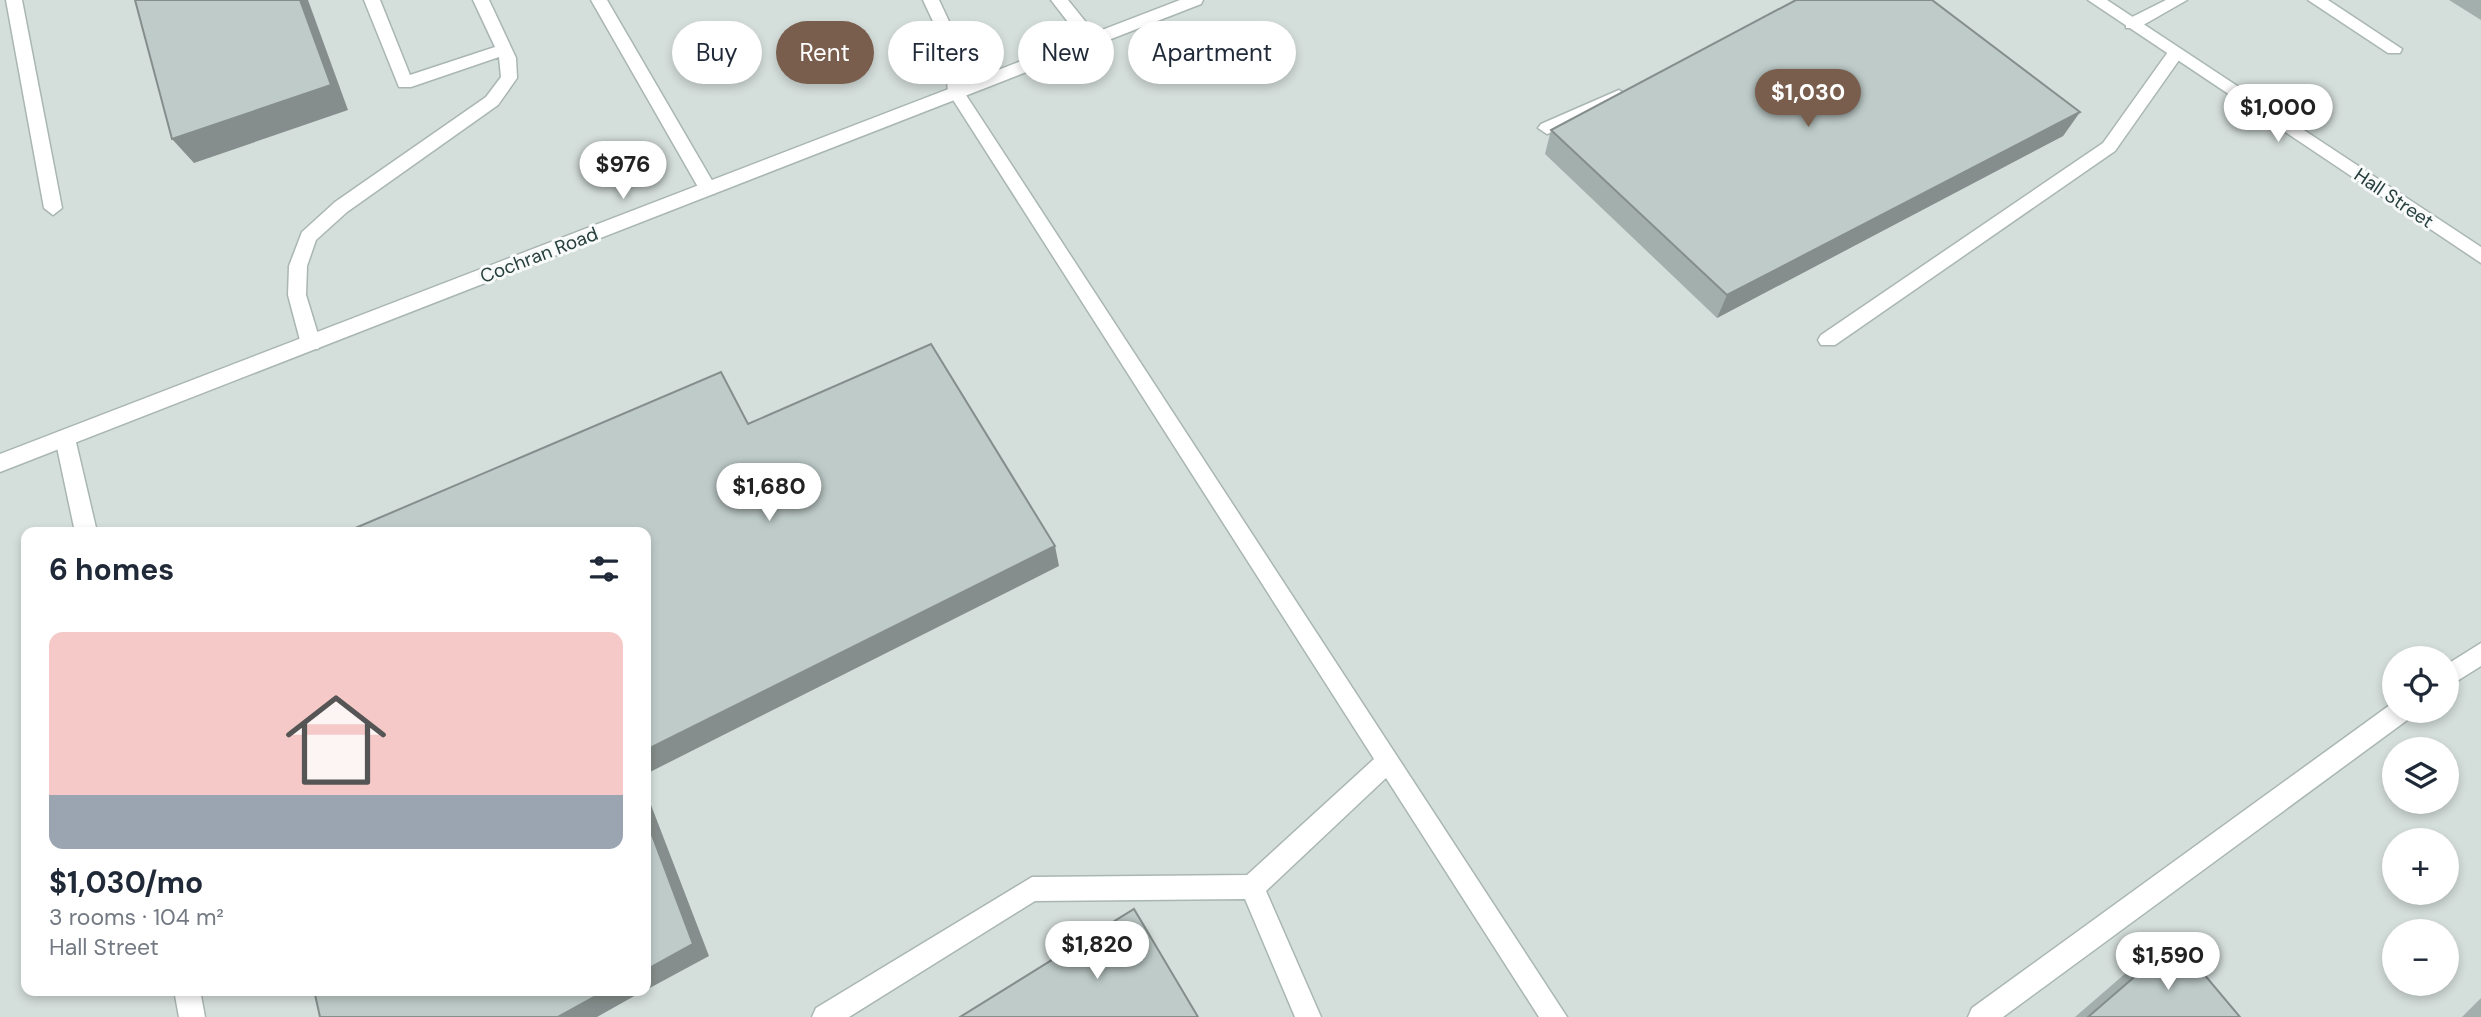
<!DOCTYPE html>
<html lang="en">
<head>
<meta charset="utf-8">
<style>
	body { margin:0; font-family:"DM Sans",sans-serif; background:#f2f2f3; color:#1f2937; height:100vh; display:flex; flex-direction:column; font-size:26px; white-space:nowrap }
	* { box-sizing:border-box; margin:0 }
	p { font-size:23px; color:#747a83 }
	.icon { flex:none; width:38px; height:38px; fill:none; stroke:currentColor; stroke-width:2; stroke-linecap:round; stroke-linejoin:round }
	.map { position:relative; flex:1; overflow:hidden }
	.sheet { position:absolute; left:21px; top:527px; width:630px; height:469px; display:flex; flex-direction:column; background:#fff; border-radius:14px; box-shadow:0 4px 10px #0003 }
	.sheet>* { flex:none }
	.guide { position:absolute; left:672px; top:21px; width:665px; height:63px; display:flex; gap:14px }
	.tools { position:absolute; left:2382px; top:646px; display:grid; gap:14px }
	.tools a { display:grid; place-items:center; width:77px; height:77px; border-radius:50%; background:#fff; box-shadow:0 4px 10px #0003; font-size:35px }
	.price { position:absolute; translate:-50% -60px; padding:0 16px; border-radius:24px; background:#fff; color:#222; font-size:23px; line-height:46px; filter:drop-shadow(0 2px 4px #0008) }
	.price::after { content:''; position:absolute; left:50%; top:42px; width:21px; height:16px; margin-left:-10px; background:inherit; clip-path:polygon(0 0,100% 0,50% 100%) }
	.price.on { background:#795e4e; color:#fff }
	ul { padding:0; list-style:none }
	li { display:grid; align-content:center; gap:14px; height:371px; padding:0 28px }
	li+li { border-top:2px solid #e0e1e3 }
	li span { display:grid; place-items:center; height:217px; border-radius:14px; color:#555 }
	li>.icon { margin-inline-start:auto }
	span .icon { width:126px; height:126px; fill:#fffc; stroke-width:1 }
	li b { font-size:30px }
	h2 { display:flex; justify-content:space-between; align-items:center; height:84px; padding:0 28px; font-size:30px }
	.pill { padding:0 24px; border-radius:32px; background:#fff; box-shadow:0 4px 10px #0003; font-size:24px; line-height:63px }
	.pill.on { background:#795e4e; color:#fff }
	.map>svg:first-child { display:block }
</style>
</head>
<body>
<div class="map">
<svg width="2481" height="1017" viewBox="0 0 2481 1017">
	<rect width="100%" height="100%" fill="#e6eeec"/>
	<path fill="#d4dedb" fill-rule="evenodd" d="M0,0H2481V1017H0ZM26,532H646V990H26ZM2394,658H2446V710H2394ZM2394,749H2446V802H2394ZM2394,840H2446V892H2394ZM2394,931H2446V984H2394Z"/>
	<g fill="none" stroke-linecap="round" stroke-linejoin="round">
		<g stroke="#a9b6b4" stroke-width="3">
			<path id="service" d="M6,0H22L62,208L53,215L44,208Z
				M364,0H380L410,75L495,47L473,0H489L516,58L517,78L498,105L347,212L316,240L307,266L306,295L321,344L318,349H304L301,344L288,295L289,266L302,232L335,202L486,97L501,77L499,57L411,87H399Z
				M591,0H607L717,189L714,194H702Z
				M923,0H939L960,45L964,92L1567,1017H1539L1386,778L1266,891L1321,1017H1295L1245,899L1035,901L849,1017H812L816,1008L1032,877L1247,875L1374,759L948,92L944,45Z
				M1051,0H1068L1097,36V44H1085Z
				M2166,0H2187L2138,28H2126V20Z
				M2308,0H2328L2402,49L2400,53H2388Z
				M2176,47L2184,53L2115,151L1835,345H1821L1818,340L1821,335L2103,143L2170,49Z
				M1619,90L1628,96L1625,100L1553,132L1547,134L1538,128L1541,124Z
				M65,430L72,432L75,438L97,532H75L55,438L58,432Z
				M2481,643V666L2446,688V665Z
				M2394,702V710H2413L2410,718L2003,1017H1968L1972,1008Z
				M174,990H200L205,1017H179Z"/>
		</g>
		<g stroke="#a9b6b4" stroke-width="3">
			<path id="minor" d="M2088,0H2107L2481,247V263Z"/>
		</g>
		<g stroke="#a9b6b4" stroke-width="3">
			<path id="tertiary" d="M1180,0H1203L1201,4L0,472V454Z"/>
		</g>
		<use href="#service" fill="#fff" fill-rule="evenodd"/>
		<use href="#minor" fill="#fff" fill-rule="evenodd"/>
		<use href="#tertiary" fill="#fff" fill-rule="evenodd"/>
	</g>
	<path fill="#a3afac" d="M2449,0H2481V20Z
		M2080,112L2063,136L1717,318L1545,154L1551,130Z
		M2176,941L2240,1017H2075L2149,953Z
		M2481,998V1017H2462Z"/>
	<path fill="#858e8c" d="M300,0H308L348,110L194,163L172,139Z
		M2080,112L2063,136L1717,318L1727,295Z
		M1055,546L1059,566L646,774V750Z
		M646,792L709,956L646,990Z
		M607,990H645L597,1017H558Z"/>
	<path fill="#becbc8" stroke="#858e8c" stroke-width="2" d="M135,0H300L331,85L172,139Z
		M1796,0H1932L2080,112L1727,295L1551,130Z
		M931,344L1055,546L646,750V532H346L721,372L748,424Z
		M646,819L693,944L646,970Z
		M1134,909L1198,1017H960Z
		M2176,941L2240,1017H2088Z
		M314,990H607L558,1017H320Z"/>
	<g text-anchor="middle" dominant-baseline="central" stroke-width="6" stroke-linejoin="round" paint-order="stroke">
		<g font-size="19" fill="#263f3d" stroke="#f7faf9">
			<text transform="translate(2394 198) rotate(34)">Hall Street</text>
			<text transform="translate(539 255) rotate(-21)">Cochran Road</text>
		</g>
	</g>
</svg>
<div class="tools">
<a><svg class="icon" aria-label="locate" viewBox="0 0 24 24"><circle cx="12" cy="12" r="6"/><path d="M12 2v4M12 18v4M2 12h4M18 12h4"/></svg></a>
<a><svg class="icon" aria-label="layers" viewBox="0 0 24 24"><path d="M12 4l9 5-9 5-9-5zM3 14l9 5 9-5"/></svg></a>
<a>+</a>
<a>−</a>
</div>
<b class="price on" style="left:1808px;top:129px">$1,030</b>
<b class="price" style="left:2278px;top:144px">$1,000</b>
<b class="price" style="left:623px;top:201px">$976</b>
<b class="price" style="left:769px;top:523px">$1,680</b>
<b class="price" style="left:1097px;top:981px">$1,820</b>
<b class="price" style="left:2168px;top:992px">$1,590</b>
<div class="guide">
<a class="pill">Buy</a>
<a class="pill on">Rent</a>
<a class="pill">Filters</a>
<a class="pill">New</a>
<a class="pill">Apartment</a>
</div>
<section class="sheet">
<h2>6 homes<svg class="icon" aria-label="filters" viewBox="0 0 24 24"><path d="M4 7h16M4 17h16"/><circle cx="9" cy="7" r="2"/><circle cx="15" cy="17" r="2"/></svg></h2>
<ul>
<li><span style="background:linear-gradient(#f6c9c9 75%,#9aa5b1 0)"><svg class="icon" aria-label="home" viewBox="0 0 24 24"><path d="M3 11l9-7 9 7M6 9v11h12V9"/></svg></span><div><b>$1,030/mo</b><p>3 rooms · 104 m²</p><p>Hall Street</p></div></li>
</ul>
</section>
</div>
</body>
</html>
